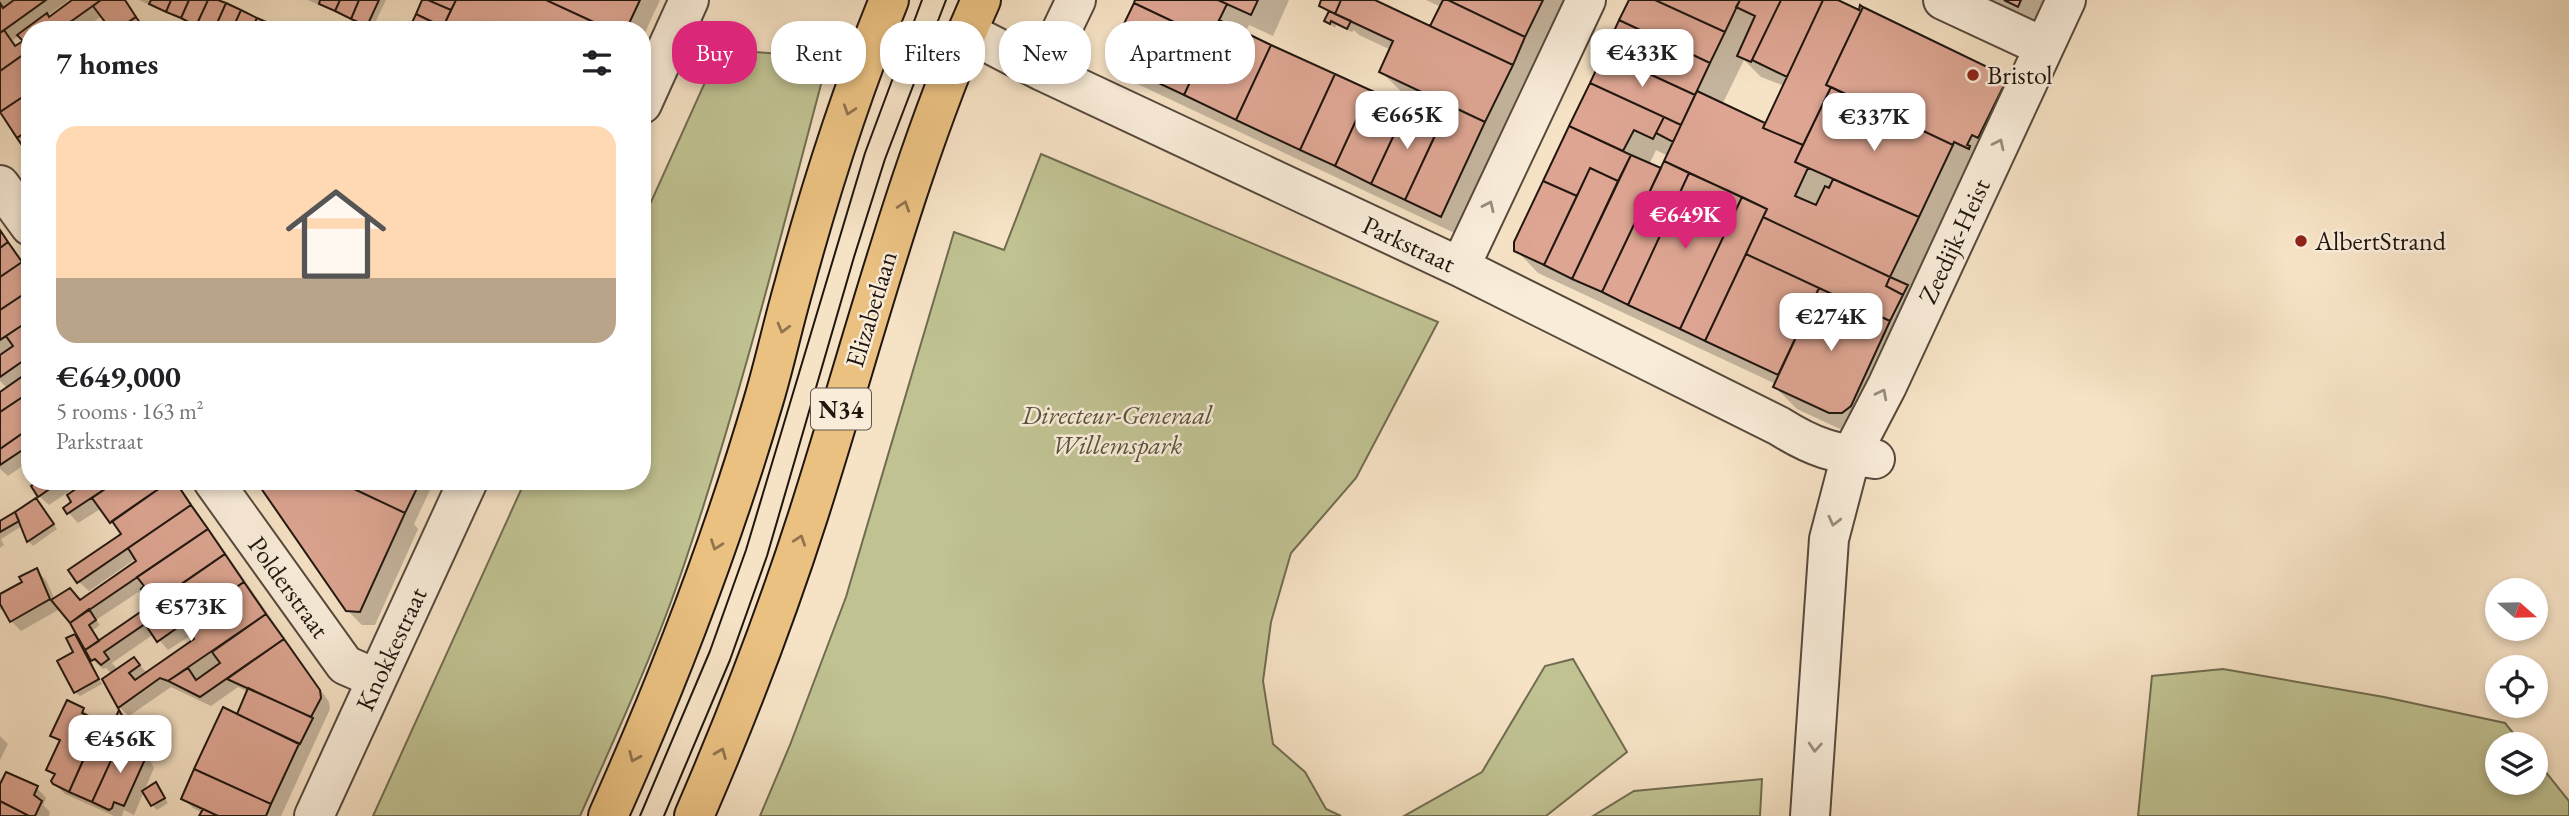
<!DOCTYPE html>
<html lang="en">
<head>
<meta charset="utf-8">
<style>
	body { margin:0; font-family:"EB Garamond",serif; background:#f6f6f6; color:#202124; height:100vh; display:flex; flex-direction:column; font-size:26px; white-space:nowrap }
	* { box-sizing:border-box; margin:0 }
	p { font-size:23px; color:#757577 }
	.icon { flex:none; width:38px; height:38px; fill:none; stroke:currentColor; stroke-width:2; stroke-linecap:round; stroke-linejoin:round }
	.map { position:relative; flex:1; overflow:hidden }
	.sheet { position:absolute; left:21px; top:21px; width:630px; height:469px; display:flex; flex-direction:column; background:#fff; border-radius:28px; box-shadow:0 4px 10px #0003 }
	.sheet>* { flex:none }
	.hud { position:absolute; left:672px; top:21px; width:665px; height:63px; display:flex; gap:14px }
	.needle { width:46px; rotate:110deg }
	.fabs { position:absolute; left:2485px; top:578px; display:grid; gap:14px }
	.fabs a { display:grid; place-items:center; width:63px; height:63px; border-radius:50%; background:#fff; box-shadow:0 4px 10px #0003; font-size:35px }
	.price { position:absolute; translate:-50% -60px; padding:0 16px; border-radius:14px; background:#fff; color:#222; font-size:23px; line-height:46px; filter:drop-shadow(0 2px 4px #0008) }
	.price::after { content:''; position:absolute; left:50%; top:42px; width:21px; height:16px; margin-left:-10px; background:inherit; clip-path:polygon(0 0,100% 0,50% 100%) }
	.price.current { background:#db2777; color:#fff }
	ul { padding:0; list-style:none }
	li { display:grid; align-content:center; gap:14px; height:371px; padding:0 35px }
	li span { display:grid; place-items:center; height:217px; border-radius:21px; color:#555 }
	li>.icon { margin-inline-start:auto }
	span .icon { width:126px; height:126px; fill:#fffc; stroke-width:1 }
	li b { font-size:30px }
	h2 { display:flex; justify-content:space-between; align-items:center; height:84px; padding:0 35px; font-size:30px }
	.tag { padding:0 24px; border-radius:28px; background:#fff; box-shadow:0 4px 10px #0003; font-size:24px; line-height:63px }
	.tag.current { background:#db2777; color:#fff }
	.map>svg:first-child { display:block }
</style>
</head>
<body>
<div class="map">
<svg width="2569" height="816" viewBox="0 0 2569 816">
	<rect width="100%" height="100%" fill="#f6e2c5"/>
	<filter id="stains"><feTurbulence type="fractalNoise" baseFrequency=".00286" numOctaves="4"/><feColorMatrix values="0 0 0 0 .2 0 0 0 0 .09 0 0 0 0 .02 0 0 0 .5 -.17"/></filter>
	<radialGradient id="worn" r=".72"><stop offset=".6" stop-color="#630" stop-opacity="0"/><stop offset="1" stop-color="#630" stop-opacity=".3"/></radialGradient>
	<path fill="#c0c292" stroke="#706c50" stroke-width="2" d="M720,49L828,58C783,227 741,397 685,562C656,649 617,733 580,816H373L525,481H642V222Z
		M1041,154L1438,322L1356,478L1291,553L1271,622L1263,681L1273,744L1305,772L1326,809L1341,816H760L790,745L846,597L954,232L1004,250Z
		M1573,659L1627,752L1546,816H1404L1482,772L1545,666Z
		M2223,669L2384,697L2505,723L2522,744H2497V782H2536V760L2569,801V816H2138L2152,676Z
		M1762,779L1760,816H1593L1634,791Z"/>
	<path fill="#0003" fill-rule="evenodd" d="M0,0H69L47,16L50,19L77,0H126L145,30H113L103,15L82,30H30L0,110ZM20,35L25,41L17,47L13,40Z
		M139,0H214L279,30H204Z
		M308,0H386L372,29Z
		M424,0H660L642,39V30H411Z
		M1137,0H1289L1273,36L1249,25L1244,34L1413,112L1439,116L1444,121L1447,114L1403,93L1381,72L1391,50L1359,35L1354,30L1352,32L1336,25L1335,28L1326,21L1330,13L1321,6L1323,0H1372L1431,28L1441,7L1426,0H1575L1463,237L1131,81L1110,59Z
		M1631,0H1837L2007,78L2029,100L1853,435L1797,409L1775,387L1776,384L1538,273L1516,250V243ZM1744,60L1761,77L1785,86L1766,126L1722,105ZM1656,150L1668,156L1662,171L1649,165Z
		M1982,0H2053L2040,27Z
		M0,229L30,272V461L8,476L0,469V395L8,389L0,381Z
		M40,481H176L329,702L330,709L281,816H201L203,813L193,808L183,798L237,716L248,692L238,687L211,706L171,687L129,716L119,707L112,674L106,668L103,669L88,655L102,684L80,696L75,692L76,652L69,639L78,635L60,609L21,631L11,621L4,608L0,610V594L25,582L36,570L46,580L55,600L81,602L139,562L137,558L89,591L79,582L123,534L102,508L78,523L69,513L65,509L74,502L85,485L83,482L49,505L39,496ZM143,589L155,605L100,642L93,630L100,625L96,620ZM196,609L199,615L185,624L182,619ZM154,634L168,650L193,634L197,640L147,673L134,659L118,670L112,663Z
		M258,481H439L436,488L432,486L414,524L418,529L375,625H362L347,610Z
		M40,504L57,529L33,546L28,541L22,526L1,539L4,545L0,548V522Z
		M83,710L102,729L99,735L106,742L120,713L129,722L154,768L134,815L124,810L122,816H114L65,794L54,783L55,777L48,770L60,743L52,735Z
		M0,736L8,744L0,760Z
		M156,784L168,803L157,810L152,805Z
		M0,788H37L46,798L43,805L50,812L49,816H0Z"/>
	<path fill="#dda592" stroke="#20160f" stroke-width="2" d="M14,0H46L0,33V3L3,8Z
		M72,0H101L59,30H30V50L0,71V33L4,30L15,46L23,41L17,35L47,13L49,17Z
		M101,0H125L136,17L117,30H111L93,6Z
		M151,0H171L166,12L149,4Z
		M171,0H189L181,18L166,12Z
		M189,0H208L196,26L181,18Z
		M208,0H218L226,3L214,30H206L196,26Z
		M320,0H340L335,11L319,4Z
		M340,0H359L351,19L335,11Z
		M359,0H379L367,26L351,19Z
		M422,0H428L451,10L443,27L416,14Z
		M428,0H456L451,10Z
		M456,0H546L611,30H449L443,27Z
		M546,0H640L626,30H611Z
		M1135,0H1218L1227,4L1210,39L1134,3Z
		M1218,0H1258L1251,15Z
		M1321,0H1341L1335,14L1319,6Z
		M1341,0H1375L1513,65L1485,122L1379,72L1393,41L1335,14Z
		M1443,0H1448L1525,37L1513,65L1430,26Z
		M1448,0H1543L1525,37Z
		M1629,0H1655L1725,32L1710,63L1619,20Z
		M1655,0H1740L1725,32Z
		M1740,0H1781L1751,62L1737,56L1755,16L1736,7Z
		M1781,0H1823L1787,77L1752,60Z
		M1823,0H1838L1859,10L1860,5L1863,7L1826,85L1831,87L1803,145L1763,128Z
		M2004,0H2021L2018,7Z
		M226,3L241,10L232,30H214Z
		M1134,3L1210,39L1184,95L1107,59Z
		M1863,7L2008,77L1978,138L1972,135L1967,145L1970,146L1969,149L1954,142L1953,145L1826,85Z
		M241,10L257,18L251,30H232Z
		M1329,11L1351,21L1347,29L1331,21L1330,24L1324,21Z
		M416,14L443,27L442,30L409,29Z
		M136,17L145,30L118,29Z
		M257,18L271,24L269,30H251Z
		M1219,20L1271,45L1236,120L1184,95Z
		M1619,20L1710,63L1695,95L1604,53Z
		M70,22L76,30H59Z
		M1271,45L1335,74L1300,150L1236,120Z
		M30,50V92L0,112V71Z
		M1604,53L1695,95L1681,125L1590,83Z
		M1335,74L1370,90L1335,166L1300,150Z
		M1590,83L1664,117L1653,139L1634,130L1623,151L1569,126Z
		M1831,87L1953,145L1919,217L1795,162Z
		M1370,90L1407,107L1371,184L1335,166Z
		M1697,91L1765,123L1763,128L1803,145L1795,162L1808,168L1795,196L1816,205L1825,186L1829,188L1833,179L1919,217L1890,277L1763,217L1767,209L1664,161Z
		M30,92V129L17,138L0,112Z
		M1415,103L1440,115L1437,121L1441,123L1405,200L1371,184L1407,107L1412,110Z
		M1449,105L1485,122L1441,217L1405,200Z
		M1664,117L1681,125L1673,142L1656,133Z
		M1569,126L1631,155L1618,181L1590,168L1577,196L1543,181Z
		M30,129V157L17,138Z
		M1631,155L1661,168L1602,292L1572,279Z
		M1664,161L1689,173L1628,305L1602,292Z
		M1590,168L1618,181L1572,279L1544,265Z
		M1689,173L1742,197L1680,329L1628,305Z
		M1543,181L1577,196L1544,265L1514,251V242Z
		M1742,197L1767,209L1705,341L1680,329Z
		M1763,217L1890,277L1886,286L1903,295L1890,321L1746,254Z
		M0,230L8,242L0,248Z
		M8,242L22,262L0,277V248Z
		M1746,254L1819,288L1778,375L1705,341Z
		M22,262L30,272V290L0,310V277Z
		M1890,277L1908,285L1903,295L1886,286Z
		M1819,288L1890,321L1851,406L1842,413H1829L1773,387Z
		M30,290V320L0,340V310Z
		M30,320V356L0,377V355L13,346L6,336Z
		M30,371V392L0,412V392Z
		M30,392V428L0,449V412Z
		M30,428V445L0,465V449Z
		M38,481H61L38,497L31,486Z
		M81,481H117L67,514L63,508L71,502L67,495L83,484Z
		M117,481H170L110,523L92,498Z
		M170,481H175L191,505L77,583L68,570L121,534L112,521Z
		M256,481H337L405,513L360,612L346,611Z
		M337,481H419L420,482L405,513Z
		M36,498L54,524L27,542L15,512Z
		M191,505L208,529L70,623L51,600L70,588L80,600L136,561L128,548Z
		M15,512L19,521L0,532V521Z
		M208,529L225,554L153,604L141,589L144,586L137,577Z
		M225,554L244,582L197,614L186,599L173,608L184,623L157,642L145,624L104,652L109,659L101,665L95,659L91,661L85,650Z
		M37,568L50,599L10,622L0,604V594L22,582L19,577Z
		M244,582L266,614L168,681L160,678L118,708L102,679L134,657L140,665L129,673L135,680L194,639L184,623Z
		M89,609L96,620L89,625L99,641L85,650L70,623Z
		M266,614L284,639L200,697L168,681L188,668L196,680L220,663L212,652Z
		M75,634L99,679L74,693L57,661L73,652L66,638Z
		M284,639L320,690L321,698L311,717L227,679Z
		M248,688L313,718L300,744L237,714Z
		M67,700L84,708L82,713L93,718L88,727L97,730L69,792L53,784L51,781L55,774L46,770L60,740L50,736Z
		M223,707L299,744L271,804L194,769Z
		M119,710L133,735L127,747L119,743L92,802L69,792L88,749L99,754Z
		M133,735L146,757L124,806L114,802L112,808L109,810L92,802L119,743L127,747Z
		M194,769L271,804L266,816H218L181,799Z
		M6,772L38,786L34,795L42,801L35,816H29L0,801V784Z
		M156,782L165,798L151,806L142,791Z
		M0,801L29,816H0Z
		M203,809L218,816H199Z"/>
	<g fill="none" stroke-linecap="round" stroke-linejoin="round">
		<g stroke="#56493c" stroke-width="42">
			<path id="minor" d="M1943,0L2044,47
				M967,32L1042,71L1460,267L1779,426C1814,448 1833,453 1875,459
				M1042,71L1076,0
				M642,104L689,0
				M0,185L30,226
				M1460,267L1586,0
				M213,481L345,665L377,679
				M314,816L468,481
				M1810,816L1829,539L1851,455L1887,386L2066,0"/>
		</g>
		<g stroke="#20160f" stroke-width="42">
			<path id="major" d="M608,816C669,680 722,542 764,399C775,362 783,324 794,286C820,190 851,93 889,0
				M694,816C737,717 776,616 809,513C864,341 907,165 981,0"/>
		</g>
		<use href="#minor" stroke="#f9ecd9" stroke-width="38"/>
		<use href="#major" stroke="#ebc182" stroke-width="38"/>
		<path stroke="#20160f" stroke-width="2" d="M640,816L710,651L746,550L865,153L922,0
			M664,816L730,660L767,556L854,257L885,159L946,0"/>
	</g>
	<defs><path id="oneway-chevron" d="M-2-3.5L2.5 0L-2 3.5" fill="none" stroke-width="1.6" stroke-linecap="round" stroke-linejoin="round" transform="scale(1.75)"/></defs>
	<g stroke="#90744e">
		<use href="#oneway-chevron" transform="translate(849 110) rotate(108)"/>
		<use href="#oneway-chevron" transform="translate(904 206) rotate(-72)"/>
		<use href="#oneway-chevron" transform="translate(783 328) rotate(105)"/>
		<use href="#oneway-chevron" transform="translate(800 540) rotate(-71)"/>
		<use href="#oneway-chevron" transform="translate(716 545) rotate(110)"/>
		<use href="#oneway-chevron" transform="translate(721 753) rotate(-68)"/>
		<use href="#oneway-chevron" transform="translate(634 757) rotate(114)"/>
	</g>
	<g stroke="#978c7e">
		<use href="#oneway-chevron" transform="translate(1999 144) rotate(-65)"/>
		<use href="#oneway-chevron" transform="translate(1489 206) rotate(-65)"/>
		<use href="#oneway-chevron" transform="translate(1882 394) rotate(-63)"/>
		<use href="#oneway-chevron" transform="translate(1834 521) rotate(104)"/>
		<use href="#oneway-chevron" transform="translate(1815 747) rotate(94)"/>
	</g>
	<g fill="#8f2418" stroke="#f9ecd9" stroke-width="2.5">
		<circle cx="1973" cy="75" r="7"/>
		<circle cx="2301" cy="241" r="7"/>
	</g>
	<g text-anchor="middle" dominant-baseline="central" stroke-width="5" stroke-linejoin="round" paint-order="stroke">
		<rect fill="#f9ecd9" stroke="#61564c" stroke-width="2" x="811" y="388.5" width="60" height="41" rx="5"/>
		<g font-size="24" font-weight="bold" fill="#20160f">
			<text x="841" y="409">N34</text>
		</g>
		<g font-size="26" fill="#20160f" stroke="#f9ecd9" text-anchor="start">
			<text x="1987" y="75">Bristol</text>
			<text x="2315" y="241">AlbertStrand</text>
		</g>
		<g font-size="26" fill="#20160f" stroke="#f9ecd9">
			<text transform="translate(1954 241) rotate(-65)">Zeedijk-Heist</text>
			<text transform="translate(1409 244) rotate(25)">Parkstraat</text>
			<text transform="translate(871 309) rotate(-73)">Elizabetlaan</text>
			<text transform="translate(289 587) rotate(54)">Polderstraat</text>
			<text transform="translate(391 649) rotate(-65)">Knokkestraat</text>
		</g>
		<g font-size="26" font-style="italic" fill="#58523d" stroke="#f9ecd9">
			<text x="1117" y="415">Directeur-Generaal<tspan x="1117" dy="30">Willemspark</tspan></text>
		</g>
	</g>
	<rect width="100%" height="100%" filter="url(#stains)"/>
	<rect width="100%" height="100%" fill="url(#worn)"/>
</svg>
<div class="fabs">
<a><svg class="needle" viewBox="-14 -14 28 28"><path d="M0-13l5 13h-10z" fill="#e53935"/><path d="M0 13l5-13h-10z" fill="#757577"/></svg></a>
<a><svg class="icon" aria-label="locate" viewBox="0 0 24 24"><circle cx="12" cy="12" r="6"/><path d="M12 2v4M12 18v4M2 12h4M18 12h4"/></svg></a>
<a><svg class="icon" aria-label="layers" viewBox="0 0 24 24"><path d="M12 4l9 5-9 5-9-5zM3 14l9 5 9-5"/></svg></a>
</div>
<b class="price" style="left:1642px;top:89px">€433K</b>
<b class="price" style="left:1407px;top:151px">€665K</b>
<b class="price" style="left:1874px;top:153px">€337K</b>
<b class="price current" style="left:1685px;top:251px">€649K</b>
<b class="price" style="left:1831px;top:353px">€274K</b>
<b class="price" style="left:191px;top:643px">€573K</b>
<b class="price" style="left:120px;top:775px">€456K</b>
<div class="hud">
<a class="tag current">Buy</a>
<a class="tag">Rent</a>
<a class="tag">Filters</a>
<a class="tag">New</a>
<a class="tag">Apartment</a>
</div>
<section class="sheet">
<h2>7 homes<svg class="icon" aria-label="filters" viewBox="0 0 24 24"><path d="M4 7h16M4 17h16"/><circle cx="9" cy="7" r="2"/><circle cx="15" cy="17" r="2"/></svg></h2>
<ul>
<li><span style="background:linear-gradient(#ffd9b3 70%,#b9a48a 0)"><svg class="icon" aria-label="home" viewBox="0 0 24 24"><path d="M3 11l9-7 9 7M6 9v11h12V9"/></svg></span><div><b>€649,000</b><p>5 rooms · 163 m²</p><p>Parkstraat</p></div></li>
</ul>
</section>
</div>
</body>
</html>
